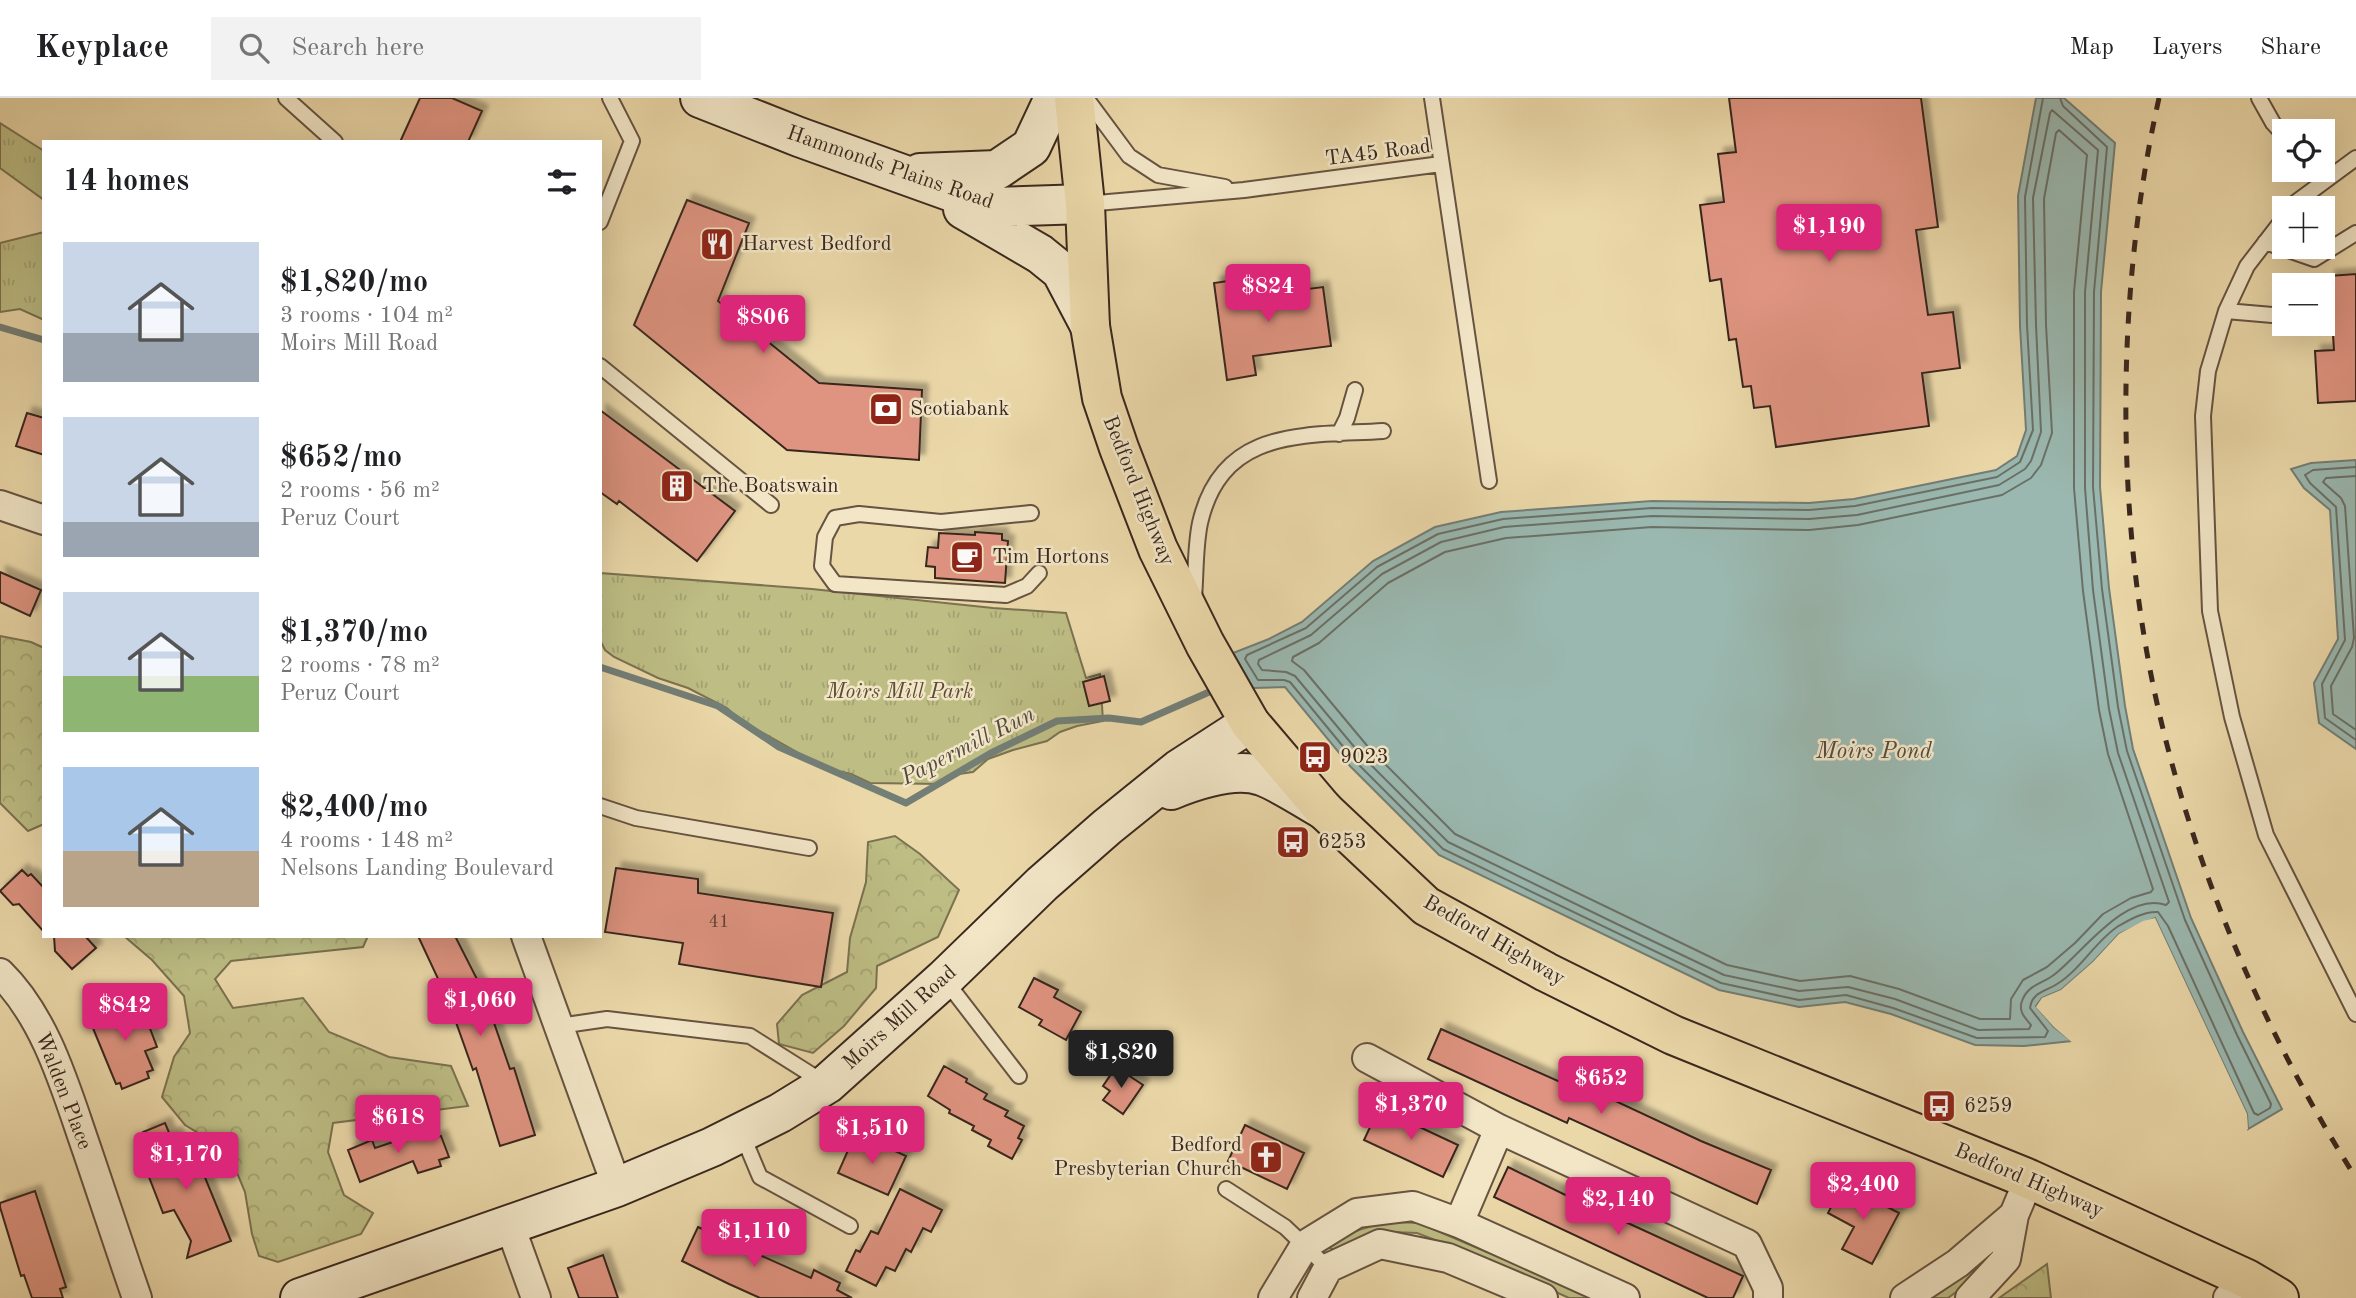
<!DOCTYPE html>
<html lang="en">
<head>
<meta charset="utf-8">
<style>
	body { margin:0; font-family:"Old Standard TT",serif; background:#f2f2f2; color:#202124; height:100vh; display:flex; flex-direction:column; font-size:26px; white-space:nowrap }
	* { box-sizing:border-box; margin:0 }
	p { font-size:23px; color:#757577 }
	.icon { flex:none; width:38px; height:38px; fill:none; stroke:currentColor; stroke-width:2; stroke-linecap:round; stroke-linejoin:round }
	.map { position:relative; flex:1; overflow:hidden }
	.drawer { position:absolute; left:42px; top:42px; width:560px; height:798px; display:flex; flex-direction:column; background:#fff; border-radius:0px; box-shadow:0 7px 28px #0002 }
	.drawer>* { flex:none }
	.buttons { position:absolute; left:2272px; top:21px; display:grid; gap:14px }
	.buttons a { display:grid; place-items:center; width:63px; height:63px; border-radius:0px; background:#fff; box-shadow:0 7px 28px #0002; font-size:35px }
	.price { position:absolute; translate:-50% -60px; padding:0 16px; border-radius:7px; background:#db2777; color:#fff; font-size:23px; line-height:46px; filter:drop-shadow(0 2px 4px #0008) }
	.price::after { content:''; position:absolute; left:50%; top:42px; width:21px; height:16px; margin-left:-10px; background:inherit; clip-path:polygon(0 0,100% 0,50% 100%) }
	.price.on { background:#222; color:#fff }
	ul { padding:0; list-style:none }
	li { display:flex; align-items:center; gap:21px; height:175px; padding:0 21px }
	li span { display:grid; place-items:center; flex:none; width:196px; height:140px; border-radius:0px; color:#555 }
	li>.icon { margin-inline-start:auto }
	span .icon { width:84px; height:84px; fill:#fffc; stroke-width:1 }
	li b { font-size:30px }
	h2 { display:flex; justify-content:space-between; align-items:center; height:84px; padding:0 21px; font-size:30px }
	header { display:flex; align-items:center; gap:42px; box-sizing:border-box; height:98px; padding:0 35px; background:#fff; border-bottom:2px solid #e0e0e0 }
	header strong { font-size:33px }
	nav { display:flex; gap:38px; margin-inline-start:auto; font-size:24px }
	.search { width:490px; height:63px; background:#f2f2f2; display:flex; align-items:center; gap:18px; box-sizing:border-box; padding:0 24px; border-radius:0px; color:#757577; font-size:26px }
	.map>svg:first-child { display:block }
</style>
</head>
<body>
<header>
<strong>Keyplace</strong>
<div class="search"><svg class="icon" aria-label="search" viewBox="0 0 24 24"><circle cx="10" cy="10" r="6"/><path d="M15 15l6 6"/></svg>Search here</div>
<nav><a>Map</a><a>Layers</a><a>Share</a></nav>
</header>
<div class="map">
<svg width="2356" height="1200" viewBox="0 0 2356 1200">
	<defs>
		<pattern id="forest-crowns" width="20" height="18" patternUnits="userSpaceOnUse" patternTransform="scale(1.75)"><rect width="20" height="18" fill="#bdbd84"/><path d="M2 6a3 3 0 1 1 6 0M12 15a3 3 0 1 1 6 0" fill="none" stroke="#a3a272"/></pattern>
		<pattern id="park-tufts" width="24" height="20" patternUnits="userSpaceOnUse" patternTransform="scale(1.75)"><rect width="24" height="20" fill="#bdbd84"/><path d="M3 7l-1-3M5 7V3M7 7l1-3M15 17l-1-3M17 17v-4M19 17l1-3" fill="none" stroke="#a3a272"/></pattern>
		<filter id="shadow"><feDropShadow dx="6" dy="-6" stdDeviation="2" flood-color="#0004"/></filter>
	</defs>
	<rect width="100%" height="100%" fill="#ebd8a9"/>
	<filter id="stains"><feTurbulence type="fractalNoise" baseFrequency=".00286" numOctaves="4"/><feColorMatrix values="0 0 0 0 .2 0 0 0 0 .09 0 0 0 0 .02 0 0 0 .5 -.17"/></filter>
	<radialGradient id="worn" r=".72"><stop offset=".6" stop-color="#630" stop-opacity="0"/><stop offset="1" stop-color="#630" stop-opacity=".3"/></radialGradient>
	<path fill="#bdbd84" stroke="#7b7251" stroke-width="2" d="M1393,1124L1419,1125L1594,1200H1569L1476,1158L1417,1135L1392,1134L1336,1153L1330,1150L1331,1144C1352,1133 1370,1127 1393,1124Z
		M2001,1144L1979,1177L1948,1200H1931L1959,1181Z"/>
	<path fill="url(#forest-crowns)" stroke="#7b7251" stroke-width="2" d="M0,538L31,544L44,550V726L28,733L0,705Z
		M895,738L920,756L959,792L938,839L877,868L876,890L844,928L813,955L779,946L777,926L802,897L847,874L850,840L866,784L868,744Z
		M124,838H368L363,849L231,863L215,881L233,910L303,900L329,934L389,959L451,968L468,1008L333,1025L328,1054L344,1097L373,1115L361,1136L278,1164L259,1158L252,1136L245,1094L228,1053L185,1027L162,999L174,959L190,935L184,898L152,862Z
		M2047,1166L2051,1200H1999Z"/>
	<path fill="url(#park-tufts)" stroke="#7b7251" stroke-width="2" d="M0,25L44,53V102L0,70Z
		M44,134V222L20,211L0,214V145Z
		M600,475L812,491L993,510L1066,515L1086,580L1100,576L1103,623L1077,628L1060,634L1047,643L1013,652L988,661L973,674L959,676L939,686L870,685L851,676L825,670L740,622L727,610L688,590L658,580L614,559L605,552L600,542Z"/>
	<path fill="#9ab8b0" stroke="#737e76" stroke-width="2" d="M2036,0H2064L2115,45L2101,194L2100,389L2109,490L2125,608L2133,651L2191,820L2243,934L2282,1011L2248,1031L2247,1016L2155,820L2119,836L2093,864L2061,892L2042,900L2036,908L2054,929L2072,943L2024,948L1975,947L1891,916L1845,904L1799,909L1719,892L1439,757L1350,668L1285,589L1253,590L1233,555L1269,541L1302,524L1373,463L1435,429L1501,414L1652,403L1809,405L1854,401L1996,372L2017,358L2026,332L2020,228L2018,98Z
		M2356,362V651L2319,625L2314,585L2338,541L2330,412L2304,390L2291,371L2311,365Z"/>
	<path fill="#ebd8a9" d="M2155,820L2247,1016L2248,1031L2245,1033L2243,1017L2154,824L2121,839L2096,866L2063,895L2044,903L2040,909L2056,927L2075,940L2074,946L2054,929L2036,909L2042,900L2061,892L2093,864L2119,836L2143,823Z"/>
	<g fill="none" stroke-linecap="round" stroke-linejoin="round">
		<path stroke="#6a7067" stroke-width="2" d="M2043,0L2025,99L2027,227L2033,332L2020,364L1997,379L1855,408L1809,412L1652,410L1503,421L1438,436L1377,469L1306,530L1247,557L1245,561L1258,582H1284L1290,584L1355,663L1443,751L1721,885L1799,902L1846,897L1893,910L1977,940L2045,939L2048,933L2030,910C2032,894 2045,894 2057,886C2080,872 2095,844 2117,829C2129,822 2144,813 2158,814L2168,828L2254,1015L2258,1017L2270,1010L2271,1006L2237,937L2185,822L2127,653L2118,609L2102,491L2093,389L2094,194L2107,49L2063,8L2060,0
			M2052,12L2098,52L2085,194V390L2093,492L2109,611L2118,655L2169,804L2166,807C2126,793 2083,854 2055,876C2043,886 2028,886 2022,903C2018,913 2025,920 2031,927L2029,931L1978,932L1895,901L1848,889L1799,893L1724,877L1619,827L1448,744L1361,657L1295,578L1286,574L1262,572L1258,566L1259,562L1311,537L1382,476L1441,444L1504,429L1652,418L1809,421L1857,417L1999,387L2025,371L2031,363L2041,334L2036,227L2033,100L2050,15Z
			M2059,32L2087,57L2074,194V390L2083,493L2099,612L2108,656L2153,791L2151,794L2131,800L2103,816L2075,845L2047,869L2023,882L2011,901L2010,921H1980L1899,891L1850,878L1800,883L1727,867L1455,736L1369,650L1304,572L1292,563L1293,559L1319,545L1388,485L1445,454L1506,440L1652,429L1809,432L1858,427L2002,397L2031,380L2041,367L2052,335L2046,227L2044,101L2056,35Z
			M2356,369L2313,372L2305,377L2310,385L2336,409L2345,542L2322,586L2325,620L2356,642
			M2356,378L2326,380L2323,384L2341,400L2345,408L2354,540L2352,549L2331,588L2333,616L2356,632"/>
		<path stroke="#737e76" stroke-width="7" d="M0,229L44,242
			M600,569L718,608L779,649L906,705L991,655L1057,623L1109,620L1141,624L1216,591"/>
	</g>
	<path fill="#df9481" stroke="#39271e" stroke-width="2" filter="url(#shadow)" d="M420,0H452L482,13L468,44H400Z
		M1729,0H1921L1938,129L1916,132L1928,217L1953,214L1960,270L1922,275L1929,328L1776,349L1770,308L1754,310L1751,288L1743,289L1736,241L1729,242L1721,181L1710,183L1700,107L1724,104L1718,56L1736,54Z
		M687,102L749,125L718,203L819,285L922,292L919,362L787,352L634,227Z
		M2356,176V303L2318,305L2315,253L2334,252L2329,178Z
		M1242,181L1245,199L1323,189L1331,248L1253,258L1256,277L1227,282L1214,185Z
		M600,312L735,413L697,463L619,403L617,406L600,394Z
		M27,315L44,320V357L16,348Z
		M975,434L1002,436V442L1008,443L1005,485L935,480V469L926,468L928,449L938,450L939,435L975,437Z
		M0,474L41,492L30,518L0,504Z
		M1104,578L1110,603L1089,608L1083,584Z
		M616,770L698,781V795L833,815L821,889L679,866L683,845L605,834Z
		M22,772L28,778L31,776L44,790V834L19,806L13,807L0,793Z
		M54,838H85L96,850L72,871L55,853Z
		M418,838H455L483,893L510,971L514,970L535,1037L500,1048L476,970L473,972L442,885H440Z
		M1034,880L1058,892L1054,899L1081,914L1066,942L1039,927L1042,922L1019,909Z
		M126,902L130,912L137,910L141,922L146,920L157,949L145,953L153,972L147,974L149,980L122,991L120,985L116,986L90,923L99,919L97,913Z
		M1441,931L1603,1003L1605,998L1701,1043L1771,1072L1757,1106L1569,1020L1567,1025L1428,961Z
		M944,968L967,981L966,984L987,996L984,1001L1008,1013L1005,1018L1024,1028L1018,1040L1022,1042L1012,1061L988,1048L991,1042L972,1032L974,1028L949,1015L950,1012L928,998Z
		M1116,969L1143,987L1123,1016L1103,1002L1110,993L1103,988Z
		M1379,1010L1458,1047L1443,1079L1364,1042Z
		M165,1025L170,1037L176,1035L184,1057L195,1055L231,1143L187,1160L191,1143L174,1112L163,1115L149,1079L170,1071L154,1062L143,1034Z
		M1245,1027L1304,1055L1287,1091L1228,1063Z
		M429,1032L432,1041L441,1038L449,1059L439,1062L441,1068L418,1075L413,1063L360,1084L348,1052L372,1042L375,1050Z
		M853,1041L877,1051L880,1046L906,1058L888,1097L838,1075Z
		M1508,1069L1590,1109L1591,1108L1743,1178L1733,1200H1708L1494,1099Z
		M1843,1086L1899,1115L1872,1166L1842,1151L1854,1129L1828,1115Z
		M900,1091L942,1112L931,1134L923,1130L911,1154L906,1151L895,1173L886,1169L876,1188L846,1173L856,1152L860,1154L871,1133L878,1136Z
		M35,1093L66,1189L60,1191L63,1200H32L24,1177L21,1178L0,1109V1105Z
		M698,1129L721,1140L725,1130L748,1141L744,1150L811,1180L814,1172L840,1185L837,1192L852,1200H760L729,1186L682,1163Z
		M603,1157L618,1200H579L568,1170Z"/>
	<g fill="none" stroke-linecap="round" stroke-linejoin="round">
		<g stroke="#665341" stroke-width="18">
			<path id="lane" d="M286,0L335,44
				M1086,0L1129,58L1158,77L1225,89
				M1432,0L1489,383
				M2259,0L2273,25L2284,37
				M1086,106L1244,92L1441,66
				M2291,110L2295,105L2356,60
				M2284,120L2247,168L2226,213L2208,273L2203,318L2210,513L2232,619L2266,737L2356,916
				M600,124L632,43L610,0
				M2265,144L2314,161L2356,135
				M2226,213L2284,218
				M600,268L771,407
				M1339,336L1347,320L1355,292
				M1031,415L941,424L859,416L835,420L825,439L822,468L835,486L1006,497L1027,488L1039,475
				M1194,500C1196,476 1195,449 1200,425C1222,329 1304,338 1383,333
				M600,708L636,720L809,750
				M945,882L1019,978
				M559,928L607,921L750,938L823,984
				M742,1036L760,1079L850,1128
				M1226,1091L1285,1129L1328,1170"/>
		</g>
		<g stroke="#665341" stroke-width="32">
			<path id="street" d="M0,407L44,422
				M526,838L617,1089
				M0,875C47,921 66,992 87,1052C104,1102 120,1151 137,1200
				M1367,960L1499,1031L1747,1146L1768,1190V1200
				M1459,1125L1499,1031
				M510,1128L536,1200
				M1273,1200L1305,1147L1357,1115L1413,1108L1459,1125L1625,1200
				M1312,1200L1328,1170L1380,1146L1448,1160L1543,1200
				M1905,1200L1958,1165L2014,1117
				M1970,1200L2006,1161L2014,1117L2029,1081
				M2228,1200L2247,1181"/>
		</g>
		<g stroke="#39271e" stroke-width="42">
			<path id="secondary" d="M700,0L799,39L994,109L1085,106
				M920,75L997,72L1031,49L1054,0
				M963,111L1040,156L1061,173L1090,228
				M1171,692C1196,682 1235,669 1262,678C1283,686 1304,701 1324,712
				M300,1200L617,1089L712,1049L780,1015L827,986L944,881L1042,786L1107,729L1179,671L1250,625"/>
		</g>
		<g stroke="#39271e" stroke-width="42">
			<path id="primary" d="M1074,0L1085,106L1090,228L1102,300L1119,350L1158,451L1205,546L1250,625L1324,712L1426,808L1546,874L1673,937L2029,1081L2247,1181L2279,1200"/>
		</g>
		<use href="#lane" stroke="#f2e6c7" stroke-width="14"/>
		<use href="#street" stroke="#f2e6c7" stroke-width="28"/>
		<use href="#secondary" stroke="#f2e6c7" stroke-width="38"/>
		<use href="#primary" stroke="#ebd8a9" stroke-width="38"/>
		<path stroke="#39271e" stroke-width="5" stroke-dasharray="12 12" stroke-linecap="butt" d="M2159,0C2114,200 2114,435 2164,635C2203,792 2269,943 2356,1080"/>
	</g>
	<defs>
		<g id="restaurant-square" transform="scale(1.75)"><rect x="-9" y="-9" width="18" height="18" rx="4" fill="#8f2418" stroke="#f2e6c7"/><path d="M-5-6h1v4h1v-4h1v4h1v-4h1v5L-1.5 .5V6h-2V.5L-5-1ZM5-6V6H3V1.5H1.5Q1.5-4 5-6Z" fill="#fff"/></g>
		<g id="bank-square" transform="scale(1.75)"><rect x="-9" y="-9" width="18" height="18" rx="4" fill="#8f2418" stroke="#f2e6c7"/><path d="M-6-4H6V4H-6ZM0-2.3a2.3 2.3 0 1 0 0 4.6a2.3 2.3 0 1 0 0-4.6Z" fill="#fff"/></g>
		<g id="building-square" transform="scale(1.75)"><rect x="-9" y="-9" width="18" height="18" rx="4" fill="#8f2418" stroke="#f2e6c7"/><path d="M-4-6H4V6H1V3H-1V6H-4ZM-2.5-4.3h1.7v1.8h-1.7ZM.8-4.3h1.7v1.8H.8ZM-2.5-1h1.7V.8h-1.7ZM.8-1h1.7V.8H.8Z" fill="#fff"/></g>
		<g id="cafe-square" transform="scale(1.75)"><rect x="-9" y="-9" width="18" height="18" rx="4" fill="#8f2418" stroke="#f2e6c7"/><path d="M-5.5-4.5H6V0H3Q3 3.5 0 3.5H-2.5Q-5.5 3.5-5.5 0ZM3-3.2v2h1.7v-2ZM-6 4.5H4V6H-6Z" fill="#fff"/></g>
		<g id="bus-square" transform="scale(1.75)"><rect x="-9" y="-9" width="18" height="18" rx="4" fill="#8f2418" stroke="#f2e6c7"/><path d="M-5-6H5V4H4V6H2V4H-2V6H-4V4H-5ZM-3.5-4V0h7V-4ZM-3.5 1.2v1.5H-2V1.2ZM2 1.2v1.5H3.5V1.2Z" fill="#fff"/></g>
		<g id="church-square" transform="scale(1.75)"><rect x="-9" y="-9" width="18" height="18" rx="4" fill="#8f2418" stroke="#f2e6c7"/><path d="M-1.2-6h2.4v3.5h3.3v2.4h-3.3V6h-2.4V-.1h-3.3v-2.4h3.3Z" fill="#fff"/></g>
	</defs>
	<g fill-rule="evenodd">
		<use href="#restaurant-square" x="717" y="146"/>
		<use href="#bank-square" x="886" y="311"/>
		<use href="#building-square" x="677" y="388"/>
		<use href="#cafe-square" x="967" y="459"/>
		<use href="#bus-square" x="1315" y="659"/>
		<use href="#bus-square" x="1293" y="744"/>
		<use href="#bus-square" x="1939" y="1008"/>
		<use href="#church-square" x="1266" y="1059"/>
	</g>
	<g text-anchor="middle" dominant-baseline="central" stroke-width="5" stroke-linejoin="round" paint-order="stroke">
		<g font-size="18" fill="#624237">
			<text x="719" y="824">41</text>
		</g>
		<g font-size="21" fill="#39271e" stroke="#f2e6c7">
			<text transform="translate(1378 55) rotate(-7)">TA45 Road</text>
			<text transform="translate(890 70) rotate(19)">Hammonds Plains Road</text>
			<text transform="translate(1138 393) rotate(68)">Bedford Highway</text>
			<text transform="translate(1494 843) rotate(30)">Bedford Highway</text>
			<text transform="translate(900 920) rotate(-42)">Moirs Mill Road</text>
			<text transform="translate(63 993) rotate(69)">Walden Place</text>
			<text transform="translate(2029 1083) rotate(23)">Bedford Highway</text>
		</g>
		<g font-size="21" fill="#39271e" stroke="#f2e6c7" text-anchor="start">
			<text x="742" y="146">Harvest Bedford</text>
			<text x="910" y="311">Scotiabank</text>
			<text x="702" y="388">The Boatswain</text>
			<text x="992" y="459">Tim Hortons</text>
			<text x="1340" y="659">9023</text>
			<text x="1318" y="744">6253</text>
			<text x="1964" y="1008">6259</text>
			<text x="1242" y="1047" text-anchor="end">Bedford<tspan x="1242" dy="24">Presbyterian Church</tspan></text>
		</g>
		<g font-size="21" font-style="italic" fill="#5a4c38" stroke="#f2e6c7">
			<text x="900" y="594">Moirs Mill Park</text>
		</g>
		<g font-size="23" font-style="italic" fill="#514b42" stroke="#f2e6c7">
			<text transform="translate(968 648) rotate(-27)">Papermill Run</text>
			<text x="1874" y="653">Moirs Pond</text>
		</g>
	</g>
	<rect width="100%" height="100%" filter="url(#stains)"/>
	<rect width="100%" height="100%" fill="url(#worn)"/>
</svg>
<div class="buttons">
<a><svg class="icon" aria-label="locate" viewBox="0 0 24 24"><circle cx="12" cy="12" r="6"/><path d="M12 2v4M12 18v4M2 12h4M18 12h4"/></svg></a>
<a>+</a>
<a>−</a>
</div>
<b class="price" style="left:1829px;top:166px">$1,190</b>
<b class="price" style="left:1268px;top:226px">$824</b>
<b class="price" style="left:763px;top:257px">$806</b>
<b class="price" style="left:480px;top:940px">$1,060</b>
<b class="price" style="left:125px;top:945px">$842</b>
<b class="price on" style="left:1121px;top:992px">$1,820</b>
<b class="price" style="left:1601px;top:1018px">$652</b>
<b class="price" style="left:1411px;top:1044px">$1,370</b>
<b class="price" style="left:398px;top:1057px">$618</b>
<b class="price" style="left:872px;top:1068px">$1,510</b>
<b class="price" style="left:186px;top:1094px">$1,170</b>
<b class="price" style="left:1863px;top:1124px">$2,400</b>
<b class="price" style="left:1618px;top:1139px">$2,140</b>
<b class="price" style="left:754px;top:1171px">$1,110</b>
<section class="drawer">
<h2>14 homes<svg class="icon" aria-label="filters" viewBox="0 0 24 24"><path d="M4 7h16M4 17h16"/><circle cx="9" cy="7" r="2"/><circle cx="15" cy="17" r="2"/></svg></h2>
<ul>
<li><span style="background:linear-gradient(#c9d6e8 65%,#9aa5b1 0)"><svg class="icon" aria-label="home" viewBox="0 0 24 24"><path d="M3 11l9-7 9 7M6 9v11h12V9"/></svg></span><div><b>$1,820/mo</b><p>3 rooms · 104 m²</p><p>Moirs Mill Road</p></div></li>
<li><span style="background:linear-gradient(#c9d6e8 75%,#9aa5b1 0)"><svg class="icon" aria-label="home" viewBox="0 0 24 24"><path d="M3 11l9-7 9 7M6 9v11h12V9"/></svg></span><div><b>$652/mo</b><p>2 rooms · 56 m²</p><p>Peruz Court</p></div></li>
<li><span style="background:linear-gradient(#c9d6e8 60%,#8fb573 0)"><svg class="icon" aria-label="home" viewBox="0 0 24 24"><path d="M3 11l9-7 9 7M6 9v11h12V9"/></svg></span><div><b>$1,370/mo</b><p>2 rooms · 78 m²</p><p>Peruz Court</p></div></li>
<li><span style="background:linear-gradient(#a9c7e8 60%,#b9a48a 0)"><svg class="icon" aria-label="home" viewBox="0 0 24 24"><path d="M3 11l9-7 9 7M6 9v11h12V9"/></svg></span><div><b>$2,400/mo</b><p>4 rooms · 148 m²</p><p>Nelsons Landing Boulevard</p></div></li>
</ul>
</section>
</div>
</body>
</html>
